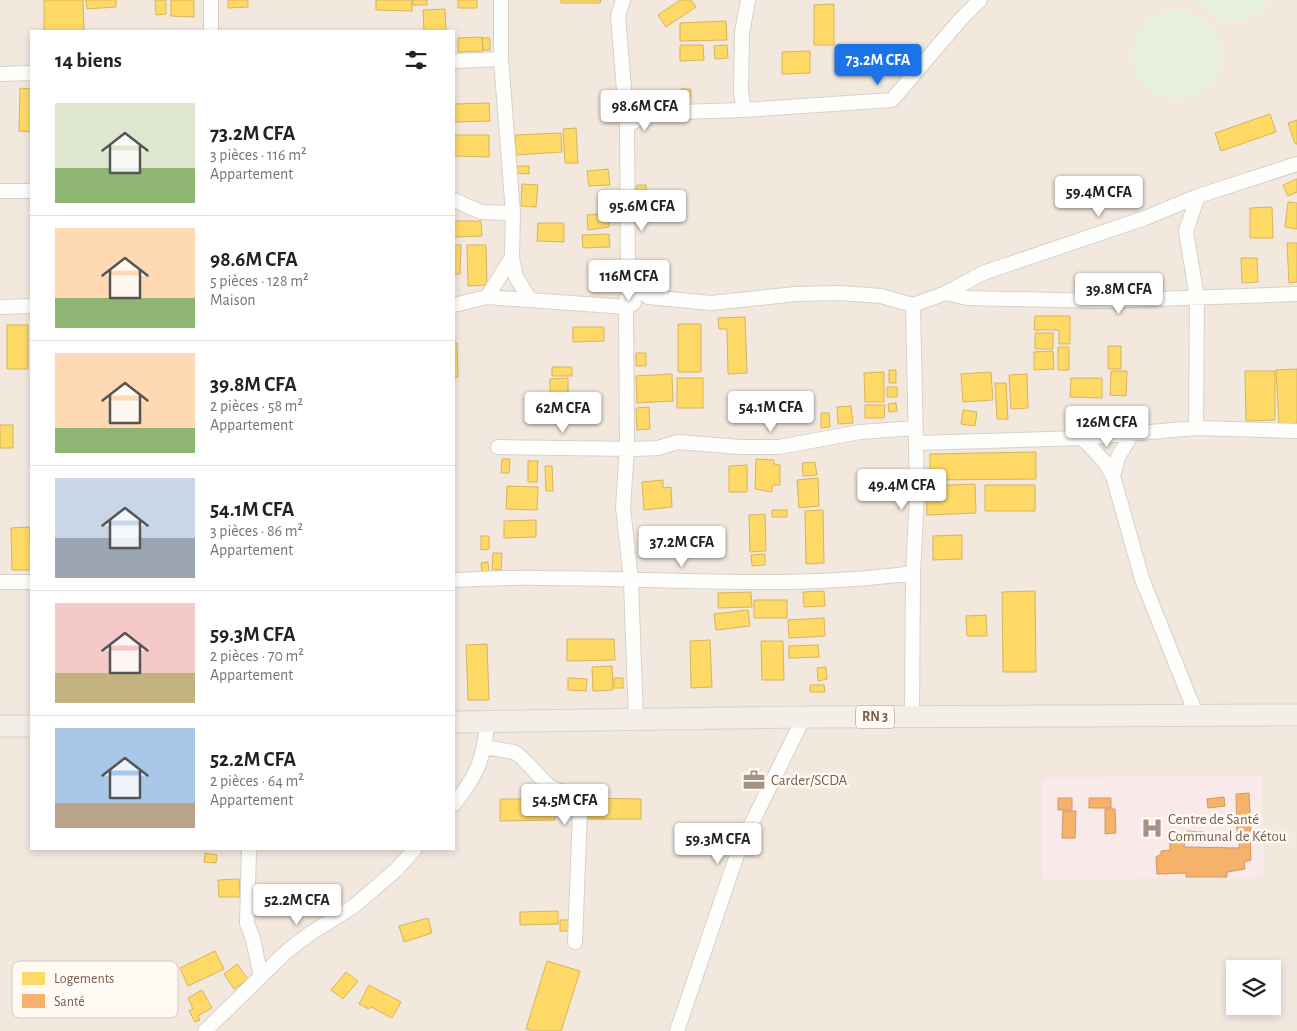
<!DOCTYPE html>
<html lang="fr">
<head>
<meta charset="utf-8">
<style>
	body { margin:0; font-family:"Alegreya Sans",sans-serif; background:#f6f6f6; color:#222; height:100vh; display:flex; flex-direction:column; font-size:19px; white-space:nowrap }
	* { box-sizing:border-box; margin:0 }
	p { font-size:16px; color:#767676 }
	.icon { flex:none; width:28px; height:28px; fill:none; stroke:currentColor; stroke-width:2; stroke-linecap:round; stroke-linejoin:round }
	.map { position:relative; flex:1; overflow:hidden }
	.details { position:absolute; left:30px; top:30px; width:425px; height:820px; display:flex; flex-direction:column; background:#fff; border-radius:0px; box-shadow:0 2px 8px #0003 }
	.details>* { flex:none }
	.controls { position:absolute; left:1226px; top:960px; display:grid; gap:10px }
	.controls a { display:grid; place-items:center; width:55px; height:55px; border-radius:0px; background:#fff; box-shadow:0 2px 8px #0003; font-size:25px }
	.price { position:absolute; translate:-50% -42px; padding:0 11px; border-radius:5px; background:#fff; color:#222; font-size:16px; line-height:32px; filter:drop-shadow(0 1px 2px #0008) }
	.price::after { content:''; position:absolute; left:50%; top:30px; width:15px; height:11px; margin-left:-8px; background:inherit; clip-path:polygon(0 0,100% 0,50% 100%) }
	.price.active { background:#1a73e8; color:#fff }
	ul { padding:0; list-style:none }
	li { display:flex; align-items:center; gap:15px; height:125px; padding:0 25px }
	li+li { border-top:1px solid #e0e0e0 }
	li span { display:grid; place-items:center; flex:none; width:140px; height:100px; border-radius:0px; color:#555 }
	li>.icon { margin-inline-start:auto }
	span .icon { width:60px; height:60px; fill:#fffc; stroke-width:1 }
	li b { font-size:21px }
	h2 { display:flex; justify-content:space-between; align-items:center; height:60px; padding:0 25px; font-size:21px }
	.map>svg:first-child { display:block }
</style>
</head>
<body>
<div class="map">
<svg width="1297" height="1031" viewBox="0 0 1297 1031">
	<rect width="100%" height="100%" fill="#f9f5f0"/>
	<path fill="#f2e8de" fill-rule="evenodd" d="M0,0H1297V1031H0ZM31,31H454V849H31ZM1235,969H1272V1006H1235Z"/>
	<path fill="#fae9e9" d="M1262,776L1263,878L1042,879V778Z"/>
	<path fill="#e7f0db" d="M1196,0H1270C1252,27 1214,28 1196,0Z
		M1133 55a44 44 0 1 1 88 0a44 44 0 1 1-88 0Z"/>
	<path fill="#ffd966" stroke="#d7b45e" d="M44,0H83L84,31H44Z
		M86,0H116V7L87,9Z
		M155,0H166V14L156,15Z
		M171,0H194V17L171,16Z
		M228,0H248V7L228,8Z
		M376,0H412V11L376,10Z
		M413,0H427V5H413Z
		M458,0H477V8H458Z
		M561,0H601L600,3H561Z
		M680,0H691L696,7L666,27L658,15Z
		M834,4V45H814V5Z
		M445,9L446,31H424L423,10Z
		M726,21L727,40L680,41V23Z
		M482,37L483,51L458,52V38Z
		M482,38H490V50H483Z
		M680,45H703L704,60L680,61Z
		M727,45L728,58L715,59L714,46Z
		M810,51V73L782,74V52Z
		M849,57H869L870,74L850,75Z
		M20,88L31,89V132L19,131Z
		M681,89H691L690,98H681Z
		M489,103L490,121L454,122V104Z
		M1270,114L1276,132L1221,151L1215,133Z
		M1297,120V144H1295L1288,123Z
		M576,128L578,163H565L563,129Z
		M561,133L562,152L516,155L515,135Z
		M454,135H489V157L454,156Z
		M516,166H529V174L515,173Z
		M608,169L610,185L589,186L587,171Z
		M1297,179V192L1288,196L1283,185Z
		M522,184L538,185L536,207L521,206Z
		M637,185H646V208H636Z
		M1288,202L1297,203V229L1285,227Z
		M1272,207L1273,238H1250V208Z
		M608,213L609,227L588,230L587,215Z
		M454,221H481L482,236L454,237Z
		M538,223H564V242L537,241Z
		M609,234L610,247L583,248L582,235Z
		M1287,243H1297V282L1289,283Z
		M454,245H461L460,274H454Z
		M467,245H486L487,285L468,286Z
		M1241,258H1257L1258,282L1242,283Z
		M1035,316H1070V344H1059V330H1034Z
		M745,317L747,373L728,374L727,329H719L718,318Z
		M678,324H701V372H678Z
		M7,325H28V369H7Z
		M573,327H604V341L573,342Z
		M1035,333H1053V349H1035Z
		M454,343H457L458,377H454Z
		M1108,346H1121V369H1108Z
		M1058,347H1069V370H1058Z
		M1053,351L1054,369L1034,370V352Z
		M636,353H646V366H636Z
		M552,367H572V376H552Z
		M1297,369V423L1279,424L1276,370Z
		M889,370H896V383H889Z
		M1111,371H1127L1126,396L1110,395Z
		M1245,371H1275V420L1246,421Z
		M884,372V402H865L864,373Z
		M991,372L993,400L963,402L961,374Z
		M672,374L673,401L637,403L636,376Z
		M1027,374L1028,408L1011,409L1009,375Z
		M568,378V394H550V379Z
		M677,378H703V408H677Z
		M1071,378H1102V398L1070,397Z
		M995,383H1006L1008,419H997Z
		M887,387H897V397H887Z
		M896,403L897,411L889,412L888,404Z
		M865,405H885L884,418H865Z
		M851,406L853,423L838,424L837,407Z
		M649,407L650,429L637,430L636,408Z
		M963,410L977,412L975,426L961,424Z
		M821,413H829L830,427L821,428Z
		M0,425H13V448H0Z
		M1036,452V479L930,480V454Z
		M502,459H510L509,473H501Z
		M756,459L774,460V464L780,465V485H772V492L755,489Z
		M528,461H538L537,482H528Z
		M815,462L817,475L803,476L802,463Z
		M747,465V492H729V466Z
		M545,466H552L553,491H546Z
		M818,478L819,506L799,508L797,480Z
		M663,480V488L671,487L672,507L644,510L642,482Z
		M975,484L976,513L927,515L926,486Z
		M985,485H1035V511H985Z
		M507,486L538,487L537,510L506,509Z
		M772,510H787V517H772Z
		M823,510L824,563L806,564L805,511Z
		M765,514L766,551L750,552L749,515Z
		M536,520V537L504,538V521Z
		M30,527L31,570H12L11,528Z
		M962,535V559L933,560V536Z
		M481,536H489V549L481,550Z
		M493,553H502L501,570L492,569Z
		M765,554V565L752,566L751,555Z
		M488,562L489,573H482L481,563Z
		M824,591L825,606L804,607L803,592Z
		M1035,591L1036,672H1003L1002,592Z
		M751,592L752,607L718,608V593Z
		M754,600H787V618H754Z
		M748,610L750,626L716,630L714,614Z
		M986,615L987,636H967L966,616Z
		M824,618L825,636L789,638L788,620Z
		M567,639H614L615,660L567,661Z
		M710,640L712,687L691,688L690,641Z
		M761,641H783L784,680H762Z
		M487,644L489,700H468L466,645Z
		M818,645L819,657L789,658V646Z
		M612,666L613,690L593,691L592,667Z
		M826,667L827,679L818,681L817,668Z
		M568,678L587,679L586,691L568,690Z
		M614,678H623V688H614Z
		M810,685H824L825,692H810Z
		M588,798L641,799V819H587Z
		M500,799H555V820L500,821Z
		M205,853L217,855L216,863L204,862Z
		M239,879L240,897H219L218,880Z
		M558,911V924L520,925V912Z
		M428,918L432,933L404,942L399,926Z
		M560,920H569L570,931H560Z
		M215,951L224,969L188,986L180,968Z
		M547,961L580,971L561,1031H534L526,1029Z
		M237,964L248,979L234,989L224,974Z
		M346,972L358,981L343,999L331,990Z
		M369,985L401,1002L392,1018L371,1007L369,1009L359,1004Z
		M202,990L212,1008L198,1016L200,1020L195,1022L189,1011L193,1009L188,998Z"/>
	<path fill="#f6b26b" stroke="#d19862" d="M1249,793L1251,831H1237L1236,794Z
		M1224,797L1225,806L1208,808L1207,799Z
		M1058,798H1072V810H1058Z
		M1089,798H1111V808H1089Z
		M1105,809H1115L1116,833L1105,834Z
		M1063,811H1076L1075,838H1062Z
		M1187,831L1204,832L1203,843L1186,842Z
		M1239,836H1250L1251,860L1244,862L1245,869L1227,872V877H1186V873L1157,874L1156,857L1161,854V851L1170,850V840L1185,839L1184,847L1239,848Z"/>
	<g fill="none" stroke-linecap="round" stroke-linejoin="round">
		<g stroke="#d7d1cb" stroke-width="16">
			<path id="street" d="M211,0V31
				M501,0V59L513,213L512,257L516,277L530,300
				M623,0L618,16L627,126L628,282L626,313L627,449L623,507L631,581L636,720
				M454,61L501,59
				M0,74L31,73
				M744,110L741,92L742,33L748,0
				M627,126L647,113L744,110L892,100L960,20L980,0
				M0,191H31
				M454,200L481,212L513,213
				M628,282L648,297L711,303L796,294L840,293L881,296L913,305L946,293L983,273L1145,218L1198,196L1297,164
				M946,293L967,298L1099,301L1297,294
				M487,297L512,257
				M454,305L487,297L627,307L634,303
				M0,307L31,306
				M1196,428L1197,298L1186,231L1198,196
				M1082,438L1104,461L1113,476L1142,579L1196,714
				M917,443L1082,438L1196,428L1297,431
				M498,447L634,449L658,448L678,442L740,447H779L860,432L915,428
				M1113,476L1118,457L1132,434
				M454,580C483,579 512,577 541,578C666,578 789,590 913,573
				M0,582H31
				M912,717L913,573L917,495L913,305
				M484,747L514,752L520,756L549,786L572,797L578,804L580,812L575,942
				M454,804C479,773 482,761 488,722
				M249,849L247,923L253,939L261,977
				M205,1031L286,952L308,935L354,906L396,870L415,849
				M677,1031L739,849L804,717"/>
		</g>
		<g stroke="#dad1cc" stroke-width="23">
			<path id="primary" d="M454,722L804,717L1297,715
				M0,726H31"/>
		</g>
		<use href="#street" stroke="#fefefd" stroke-width="14"/>
		<use href="#primary" stroke="#f3eee8" stroke-width="21"/>
	</g>
	<defs>
		<g id="office-bare" transform="scale(1.725)"><path d="M-6-3h4V-5.5h4V-3h4V5H-6ZM-1-4.5V-3h2v-1.5ZM-6 0V1H6V0Z" fill="#a69286" stroke="#fffaf3" stroke-width="2.5" paint-order="stroke"/></g>
		<g id="hospital-bare" transform="scale(1.725)"><path d="M-5-5h3v3.5h4V-5h3V5h-3V1.5h-4V5h-3Z" fill="#a69286" stroke="#fffaf3" stroke-width="2.5" paint-order="stroke"/></g>
	</defs>
	<g fill-rule="evenodd">
		<use href="#office-bare" x="754" y="780"/>
		<use href="#hospital-bare" x="1152" y="828"/>
	</g>
	<g text-anchor="middle" dominant-baseline="central" stroke-width="5" stroke-linejoin="round" paint-order="stroke">
		<rect fill="#fffaf3" stroke="#a28b7f" stroke-width="1" x="856" y="705.5" width="38" height="23" rx="4"/>
		<g font-size="14" font-weight="bold" fill="#7a5c4d">
			<text x="875" y="717">RN 3</text>
		</g>
		<g font-size="15" fill="#7a5c4d" stroke="#fffaf3" text-anchor="start">
			<text x="771" y="780">Carder/SCDA</text>
			<text x="1168" y="819">Centre de Santé<tspan x="1168" dy="17">Communal de Kétou</tspan></text>
		</g>
	</g>
	<rect x="12" y="961" width="166" height="57" rx="8" fill="#fffaf3" stroke="#d7cbc1" stroke-width="1"/>
	<rect x="22" y="972" width="23" height="13" fill="#ffd966"/>
	<rect x="22" y="994" width="23" height="14" fill="#f6b26b"/>
	<g font-size="14" fill="#7a5c4d">
		<text x="54" y="983">Logements</text>
		<text x="54" y="1006">Santé</text>
	</g>
</svg>
<div class="controls">
<a><svg class="icon" aria-label="layers" viewBox="0 0 24 24"><path d="M12 4l9 5-9 5-9-5zM3 14l9 5 9-5"/></svg></a>
</div>
<b class="price active" style="left:878px;top:86px">73.2M CFA</b>
<b class="price" style="left:645px;top:132px">98.6M CFA</b>
<b class="price" style="left:1099px;top:218px">59.4M CFA</b>
<b class="price" style="left:642px;top:232px">95.6M CFA</b>
<b class="price" style="left:629px;top:302px">116M CFA</b>
<b class="price" style="left:1119px;top:315px">39.8M CFA</b>
<b class="price" style="left:771px;top:433px">54.1M CFA</b>
<b class="price" style="left:563px;top:434px">62M CFA</b>
<b class="price" style="left:1107px;top:448px">126M CFA</b>
<b class="price" style="left:902px;top:511px">49.4M CFA</b>
<b class="price" style="left:682px;top:568px">37.2M CFA</b>
<b class="price" style="left:565px;top:826px">54.5M CFA</b>
<b class="price" style="left:718px;top:865px">59.3M CFA</b>
<b class="price" style="left:297px;top:926px">52.2M CFA</b>
<section class="details">
<h2>14 biens<svg class="icon" aria-label="filters" viewBox="0 0 24 24"><path d="M4 7h16M4 17h16"/><circle cx="9" cy="7" r="2"/><circle cx="15" cy="17" r="2"/></svg></h2>
<ul>
<li><span style="background:linear-gradient(#dfe7d0 65%,#8fb573 0)"><svg class="icon" aria-label="home" viewBox="0 0 24 24"><path d="M3 11l9-7 9 7M6 9v11h12V9"/></svg></span><div><b>73.2M CFA</b><p>3 pièces · 116 m²</p><p>Appartement</p></div></li>
<li><span style="background:linear-gradient(#ffd9b3 70%,#8fb573 0)"><svg class="icon" aria-label="home" viewBox="0 0 24 24"><path d="M3 11l9-7 9 7M6 9v11h12V9"/></svg></span><div><b>98.6M CFA</b><p>5 pièces · 128 m²</p><p>Maison</p></div></li>
<li><span style="background:linear-gradient(#ffd9b3 75%,#8fb573 0)"><svg class="icon" aria-label="home" viewBox="0 0 24 24"><path d="M3 11l9-7 9 7M6 9v11h12V9"/></svg></span><div><b>39.8M CFA</b><p>2 pièces · 58 m²</p><p>Appartement</p></div></li>
<li><span style="background:linear-gradient(#c9d6e8 60%,#9aa5b1 0)"><svg class="icon" aria-label="home" viewBox="0 0 24 24"><path d="M3 11l9-7 9 7M6 9v11h12V9"/></svg></span><div><b>54.1M CFA</b><p>3 pièces · 86 m²</p><p>Appartement</p></div></li>
<li><span style="background:linear-gradient(#f6c9c9 70%,#c2b280 0)"><svg class="icon" aria-label="home" viewBox="0 0 24 24"><path d="M3 11l9-7 9 7M6 9v11h12V9"/></svg></span><div><b>59.3M CFA</b><p>2 pièces · 70 m²</p><p>Appartement</p></div></li>
<li><span style="background:linear-gradient(#a9c7e8 75%,#b9a48a 0)"><svg class="icon" aria-label="home" viewBox="0 0 24 24"><path d="M3 11l9-7 9 7M6 9v11h12V9"/></svg></span><div><b>52.2M CFA</b><p>2 pièces · 64 m²</p><p>Appartement</p></div></li>
</ul>
</section>
</div>
</body>
</html>
